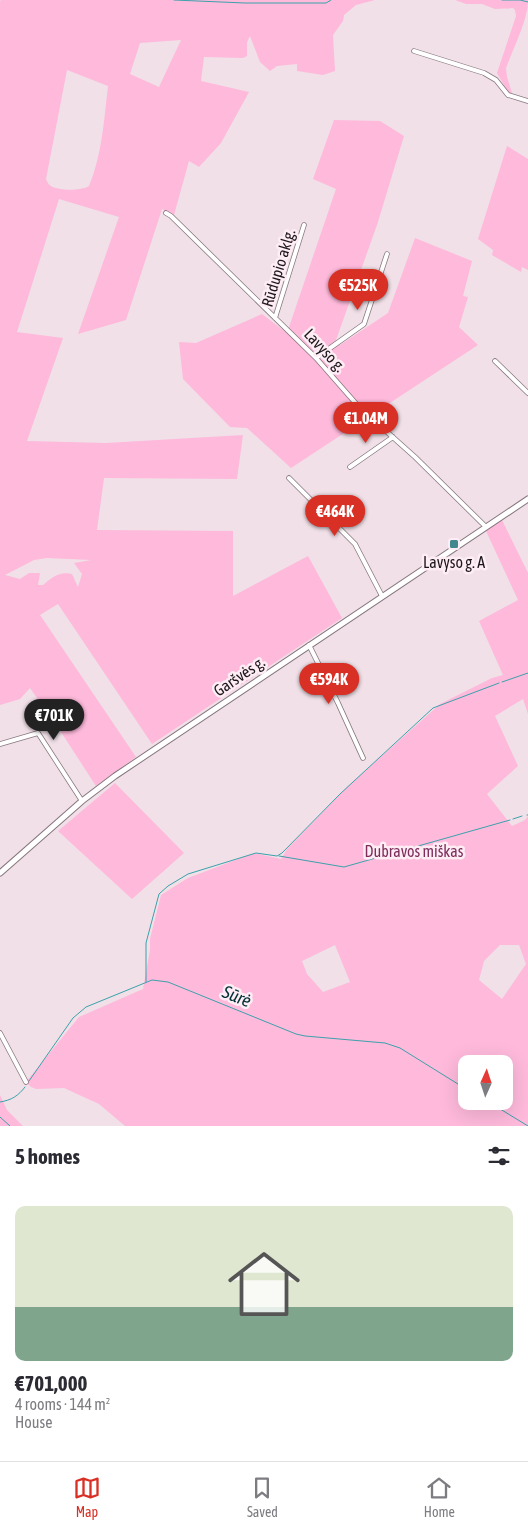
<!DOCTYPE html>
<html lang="en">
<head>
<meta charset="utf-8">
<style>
	body { margin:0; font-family:"Asap Condensed",sans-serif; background:#f7f7f7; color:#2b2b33; height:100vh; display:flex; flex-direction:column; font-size:19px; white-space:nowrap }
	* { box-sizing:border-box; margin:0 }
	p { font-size:16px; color:#7c7c81 }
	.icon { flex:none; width:28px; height:28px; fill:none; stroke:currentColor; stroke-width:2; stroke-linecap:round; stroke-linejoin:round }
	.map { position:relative; height:1126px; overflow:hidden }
	.details { display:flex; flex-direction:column; background:#fff; flex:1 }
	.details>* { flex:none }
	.needle { width:32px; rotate:3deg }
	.tools { position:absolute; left:458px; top:1055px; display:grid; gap:10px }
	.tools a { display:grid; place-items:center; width:55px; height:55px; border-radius:10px; background:#fff; box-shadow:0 5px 20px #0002; font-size:25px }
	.price { position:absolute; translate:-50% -42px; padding:0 11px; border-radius:18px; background:#d93025; color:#fff; font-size:16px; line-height:32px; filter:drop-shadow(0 1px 2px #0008) }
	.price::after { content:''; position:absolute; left:50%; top:30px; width:15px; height:11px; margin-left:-8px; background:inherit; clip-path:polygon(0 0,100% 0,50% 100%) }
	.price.on { background:#222; color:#fff }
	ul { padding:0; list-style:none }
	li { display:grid; align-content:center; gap:10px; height:265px; padding:0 15px }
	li+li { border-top:1px solid #e1e1e2 }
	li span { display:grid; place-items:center; height:155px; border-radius:10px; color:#555 }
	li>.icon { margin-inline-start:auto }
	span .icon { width:90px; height:90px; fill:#fffc; stroke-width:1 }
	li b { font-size:21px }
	h2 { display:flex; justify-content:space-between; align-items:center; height:60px; padding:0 15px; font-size:21px }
	.dock { display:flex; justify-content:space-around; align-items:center; height:70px; border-top:1px solid #e1e1e2; background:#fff; font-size:14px; color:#7c7c81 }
	.dock a { display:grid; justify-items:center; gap:2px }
	.dock .on { color:#d93025 }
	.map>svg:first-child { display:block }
</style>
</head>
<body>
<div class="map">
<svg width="528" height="1126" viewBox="0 0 528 1126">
	<rect width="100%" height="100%" fill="#f1e0e8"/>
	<path fill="#feb9db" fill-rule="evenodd" d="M1,0H375L356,5L344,15L343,21L333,35L335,71L323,75L297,71V64L277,66L270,71L260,62L250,36L247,42V56L243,58L204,57L201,81L249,92L221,143L199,167L189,161L174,215L162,209L126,320L78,334L119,217L59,199L17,332L63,338L27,441L106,443L243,435L237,479L104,478L97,530L233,531V596L308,556L342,618L152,744L58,604L40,615L136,757L96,786L61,732L30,688L20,699L0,705V1ZM181,40L159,87L130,74L140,43ZM67,70L108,86C104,120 102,155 89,186C80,191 60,191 51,186C49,185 47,182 46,179ZM47,558L91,560L74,563L82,574L78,587L72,574C60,571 52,577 43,585H38L40,573H29L20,579L5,575L34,560Z
		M455,0H528C528,20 513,49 506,68L507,77L512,93L509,94L497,73L516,16L515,10L513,8L495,9L482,4H466Z
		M334,120L380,121L404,136L377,225L336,340L340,345L388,313L415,238L472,261L463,296L468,297L459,327L478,345L291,468L247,428L230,427L183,379L179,342L196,343L262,314L287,333L336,189L313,179Z
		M507,146L528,159V270L522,267L521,272L492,255L493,250L478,239Z
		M502,520L528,573V714L523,699L495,716L518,766L487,794L512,826L525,820L528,816V1126H125L99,1104L64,1088L36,1089L31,1087L26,1082L79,1017L143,989L150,950V939L161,895L188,878L254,853L281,859L287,849L347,787L440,704L492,678L503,675L479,621L518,600L486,531ZM335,945L350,982L323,992L307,974L302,961ZM500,945H519L526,964L502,999L479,980L484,961ZM466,1064H504V1101H466Z
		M115,783L184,853L132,899L58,831Z
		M0,1095L7,1110L23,1126H0Z"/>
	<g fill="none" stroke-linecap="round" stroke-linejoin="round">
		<path stroke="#3ba2ab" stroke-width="1" d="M174,0L245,3H326L331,0
			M502,0H520L528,2
			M502,682L528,673
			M527,815H528
			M513,819L522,816
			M279,856L344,867L510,820
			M146,982V943L159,894L168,886L188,874L256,853L277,856L282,853L340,794L433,708L499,683
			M29,1081L73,1018L86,1007L152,980L168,982L296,1034L305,1036L385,1043L400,1048L466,1089
			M487,1101L528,1126
			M0,1102C12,1100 18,1096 25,1087
			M0,1117L10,1126"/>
		<g stroke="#86777e" stroke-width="5.5">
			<path id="minor" d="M414,51L484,73L496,80L508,95L528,101
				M166,213L171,216L316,358L359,407L415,457L486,527
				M275,318L304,225
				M316,358L364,324L387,254
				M495,361L528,393
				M350,467L393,437
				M289,478L355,544L382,596
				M309,645L338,703L363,758
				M0,744L38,733L82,801
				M0,1033L26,1082"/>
		</g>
		<g stroke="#86777e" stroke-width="7">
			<path id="secondary" d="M0,873L82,801L115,776L528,499"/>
		</g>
		<use href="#minor" stroke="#fff" stroke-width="4"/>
		<use href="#secondary" stroke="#fff" stroke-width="5"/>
	</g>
	<rect fill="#41898f" stroke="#feedf5" stroke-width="2" x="449" y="539" width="10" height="10" rx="2.5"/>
	<g text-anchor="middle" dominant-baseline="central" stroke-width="5" stroke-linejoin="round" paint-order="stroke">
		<g font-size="16" fill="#1d171a" stroke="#feedf5">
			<text transform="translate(278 268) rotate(-73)">Rūdupio aklg.</text>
			<text transform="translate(325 350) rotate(47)">Lavyso g.</text>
			<text transform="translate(239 676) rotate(-34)">Garšvės g.</text>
		</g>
		<g font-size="16" fill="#1d171a" stroke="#feedf5">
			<text x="454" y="562">Lavyso g. A</text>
		</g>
		<g font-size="16" fill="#7e2d5b" stroke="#feedf5">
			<text x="414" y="851">Dubravos miškas</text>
		</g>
		<g font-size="18" font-style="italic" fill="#003034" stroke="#feedf5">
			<text transform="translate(237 996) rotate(22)">Sūrė</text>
		</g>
	</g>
</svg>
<div class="tools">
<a><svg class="needle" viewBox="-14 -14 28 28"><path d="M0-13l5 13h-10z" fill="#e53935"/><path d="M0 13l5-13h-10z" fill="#7c7c81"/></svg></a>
</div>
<b class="price" style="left:358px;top:311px">€525K</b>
<b class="price" style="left:366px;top:444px">€1.04M</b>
<b class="price" style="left:335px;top:537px">€464K</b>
<b class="price" style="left:329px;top:705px">€594K</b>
<b class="price on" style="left:54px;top:741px">€701K</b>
</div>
<section class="details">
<h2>5 homes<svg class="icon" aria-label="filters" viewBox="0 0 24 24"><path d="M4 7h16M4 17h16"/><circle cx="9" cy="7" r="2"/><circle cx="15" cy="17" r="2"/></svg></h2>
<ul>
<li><span style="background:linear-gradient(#dfe7d0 65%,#7fa58c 0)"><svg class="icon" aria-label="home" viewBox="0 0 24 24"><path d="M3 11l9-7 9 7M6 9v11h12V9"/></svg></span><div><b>€701,000</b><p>4 rooms · 144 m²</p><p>House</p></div></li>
</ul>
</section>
<nav class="dock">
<a class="on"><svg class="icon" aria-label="map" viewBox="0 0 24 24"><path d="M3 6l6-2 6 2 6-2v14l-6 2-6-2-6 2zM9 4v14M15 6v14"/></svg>Map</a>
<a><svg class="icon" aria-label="saved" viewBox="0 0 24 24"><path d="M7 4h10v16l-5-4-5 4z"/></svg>Saved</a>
<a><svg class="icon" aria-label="home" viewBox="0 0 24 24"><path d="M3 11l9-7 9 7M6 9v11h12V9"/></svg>Home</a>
</nav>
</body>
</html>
